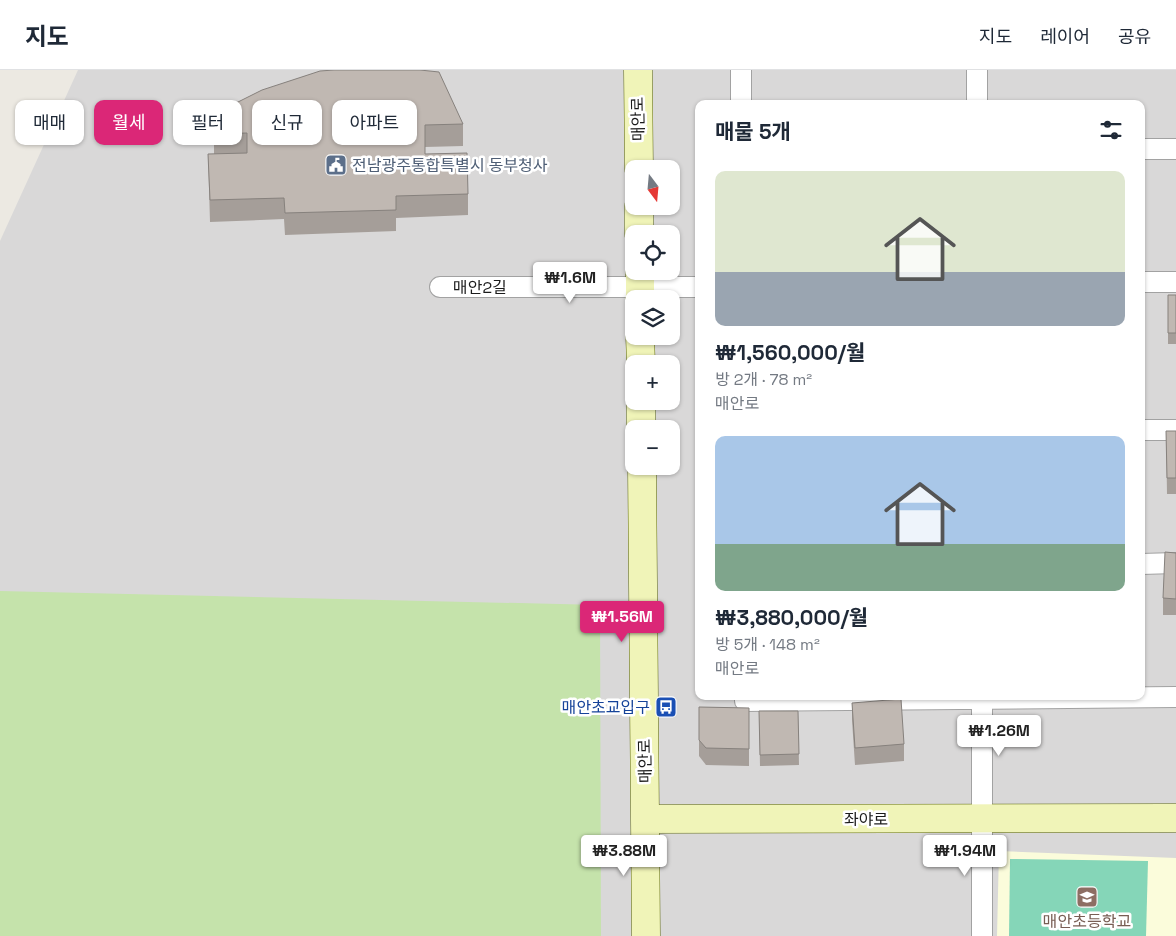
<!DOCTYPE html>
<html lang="ko">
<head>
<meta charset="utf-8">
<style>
	body { margin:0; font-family:"Space Grotesk","Noto Sans KR",sans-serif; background:#f6f6f7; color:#1f2937; height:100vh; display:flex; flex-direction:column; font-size:19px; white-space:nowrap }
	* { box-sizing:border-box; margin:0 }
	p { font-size:16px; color:#747a83 }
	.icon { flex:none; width:28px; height:28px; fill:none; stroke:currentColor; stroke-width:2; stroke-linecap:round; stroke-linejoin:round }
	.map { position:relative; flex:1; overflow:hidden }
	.details { position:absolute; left:695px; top:30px; width:450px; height:600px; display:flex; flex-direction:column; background:#fff; border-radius:10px; box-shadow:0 1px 4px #0004 }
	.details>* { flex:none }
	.banner { position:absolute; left:15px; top:30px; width:475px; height:45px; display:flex; gap:10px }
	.needle { width:32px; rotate:164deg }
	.controls { position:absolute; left:625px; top:90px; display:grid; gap:10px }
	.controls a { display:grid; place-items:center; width:55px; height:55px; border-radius:10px; background:#fff; box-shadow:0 1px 4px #0004; font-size:25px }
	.price { position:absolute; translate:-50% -42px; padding:0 11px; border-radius:5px; background:#fff; color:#222; font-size:16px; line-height:32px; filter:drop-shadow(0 1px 2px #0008) }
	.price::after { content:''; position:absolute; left:50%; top:30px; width:15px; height:11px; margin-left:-8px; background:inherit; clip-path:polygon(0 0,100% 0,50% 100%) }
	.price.active { background:#db2777; color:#fff }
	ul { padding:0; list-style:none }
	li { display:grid; align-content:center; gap:10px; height:265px; padding:0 20px }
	li span { display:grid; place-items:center; height:155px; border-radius:10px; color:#555 }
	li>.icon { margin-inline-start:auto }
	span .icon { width:90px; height:90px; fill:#fffc; stroke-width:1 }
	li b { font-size:21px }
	h2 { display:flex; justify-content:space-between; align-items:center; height:60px; padding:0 20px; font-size:21px }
	.tag { padding:0 18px; border-radius:10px; background:#fff; box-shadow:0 1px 4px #0004; font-size:18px; line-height:45px }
	.tag.active { background:#db2777; color:#fff }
	header { display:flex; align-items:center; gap:30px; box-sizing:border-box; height:70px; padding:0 25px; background:#fff; border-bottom:1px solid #e0e1e3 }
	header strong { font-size:24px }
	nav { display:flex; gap:28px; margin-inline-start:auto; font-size:18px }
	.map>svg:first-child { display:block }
</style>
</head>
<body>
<header>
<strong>지도</strong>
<nav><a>지도</a><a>레이어</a><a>공유</a></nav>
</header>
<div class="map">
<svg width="1176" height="866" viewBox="0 0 1176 866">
	<rect width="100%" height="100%" fill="#ece9e2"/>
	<path fill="#d9d8d8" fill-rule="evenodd" d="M78,0H1176V866H0V171ZM699,34H1141V626H699ZM634,99H671V136H634ZM634,164H671V201H634ZM634,229H671V266H634ZM634,294H671V331H634ZM634,359H671V396H634Z"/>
	<path fill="#fbfcdb" d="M999,781L1176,788V866H997Z"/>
	<path fill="#c5e3ab" d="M0,521L600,535L601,866H0Z"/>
	<path fill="#85d6b8" d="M1010,789L1148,791L1146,866H1009Z"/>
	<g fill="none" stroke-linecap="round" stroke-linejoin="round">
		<g stroke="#a2a2a2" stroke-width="22">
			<path id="street" d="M741,0V34
				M977,0V34
				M1141,79H1176
				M1141,212H1176
				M440,217H699
				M1141,360H1176
				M1141,494L1176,493
				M745,626V631L1176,627
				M982,626V866"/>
		</g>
		<g stroke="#5d680d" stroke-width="29">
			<path id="secondary" d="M638,0L639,99
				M639,136V164
				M640,201V229
				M640,266L641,294
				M641,331V359
				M642,396L646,866
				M645,749L1176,748"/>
		</g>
		<use href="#street" stroke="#fff" stroke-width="20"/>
		<use href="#secondary" stroke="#f0f4b8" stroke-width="28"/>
	</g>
	<path fill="#a59e99" d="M304,6L463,54V76L425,77V84L468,124V145L396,148V161L285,165L284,149L210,152L208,84H214V64Z
		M1168,225H1176V274H1168Z
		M1166,361H1176V424H1167Z
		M1176,483V545H1163V528Z
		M852,633L904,674V691L855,695L852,650Z
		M699,637L749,638V696L706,695L699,686Z
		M759,641H798L799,695L760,696Z"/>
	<path fill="#c0b8b2" stroke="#86817d" d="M334,0H420L439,2L463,54L425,55V84L467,83L468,124L396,126V140L285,143L284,128L210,130L208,84L247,83V63L214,64L220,44L232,35L262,20L320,1Z
		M1168,225H1176V263H1168Z
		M1166,361H1176V408H1167Z
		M1165,482L1176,483V529L1163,528Z
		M901,629L904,674L855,678L852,633Z
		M699,637L749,638V679L706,678L699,670Z
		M759,641H798L799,684L760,685Z"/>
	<defs>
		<g id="civic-square" transform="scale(1.125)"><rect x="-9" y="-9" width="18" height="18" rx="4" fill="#5c6f8a" stroke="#fff"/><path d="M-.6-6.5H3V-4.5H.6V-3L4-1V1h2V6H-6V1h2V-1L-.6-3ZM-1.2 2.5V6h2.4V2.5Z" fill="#fff"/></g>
		<g id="bus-square" transform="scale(1.125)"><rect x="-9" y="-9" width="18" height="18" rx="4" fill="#1a4fb4" stroke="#fff"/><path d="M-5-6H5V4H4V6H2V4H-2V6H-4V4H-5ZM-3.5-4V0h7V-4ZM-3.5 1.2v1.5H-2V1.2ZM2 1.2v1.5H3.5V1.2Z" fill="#fff"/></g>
		<g id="school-square" transform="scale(1.125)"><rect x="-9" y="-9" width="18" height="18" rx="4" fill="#8d6e63" stroke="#fff"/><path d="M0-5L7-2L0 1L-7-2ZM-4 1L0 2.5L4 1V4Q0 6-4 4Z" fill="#fff"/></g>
	</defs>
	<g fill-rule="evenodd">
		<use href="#civic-square" x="336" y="95"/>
		<use href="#bus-square" x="666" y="637"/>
		<use href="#school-square" x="1087" y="827"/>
	</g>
	<g text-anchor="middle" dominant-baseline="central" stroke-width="5" stroke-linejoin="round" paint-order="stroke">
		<g font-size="16" fill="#1b1b1b" stroke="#fff">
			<text transform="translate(638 49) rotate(-91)">매안로</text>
			<text x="480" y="217">매안2길</text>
			<text transform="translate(645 691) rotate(-91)">매안로</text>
			<text x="866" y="749">좌야로</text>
		</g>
		<g font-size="16" fill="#4e5e75" stroke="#fff" text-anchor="start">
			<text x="352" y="95">전남광주통합특별시 동부청사</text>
		</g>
		<g font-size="16" fill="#164399" stroke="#fff" text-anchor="end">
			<text x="650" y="637">매안초교입구</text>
		</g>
		<g font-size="16" fill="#785e54" stroke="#fff">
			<text x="1087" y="851">매안초등학교</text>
		</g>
	</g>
</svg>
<div class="controls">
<a><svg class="needle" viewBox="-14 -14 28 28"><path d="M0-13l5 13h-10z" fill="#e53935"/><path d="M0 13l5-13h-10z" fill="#747a83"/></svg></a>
<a><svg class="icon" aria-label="locate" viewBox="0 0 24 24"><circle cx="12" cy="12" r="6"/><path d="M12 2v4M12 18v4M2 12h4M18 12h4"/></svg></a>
<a><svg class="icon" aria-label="layers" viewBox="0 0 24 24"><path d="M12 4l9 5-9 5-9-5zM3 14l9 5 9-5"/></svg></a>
<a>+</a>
<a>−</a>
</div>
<b class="price" style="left:570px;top:234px">₩1.6M</b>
<b class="price active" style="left:622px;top:573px">₩1.56M</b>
<b class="price" style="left:999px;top:687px">₩1.26M</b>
<b class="price" style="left:624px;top:807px">₩3.88M</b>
<b class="price" style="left:965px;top:807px">₩1.94M</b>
<div class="banner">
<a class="tag">매매</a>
<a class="tag active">월세</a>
<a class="tag">필터</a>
<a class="tag">신규</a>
<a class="tag">아파트</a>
</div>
<section class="details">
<h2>매물 5개<svg class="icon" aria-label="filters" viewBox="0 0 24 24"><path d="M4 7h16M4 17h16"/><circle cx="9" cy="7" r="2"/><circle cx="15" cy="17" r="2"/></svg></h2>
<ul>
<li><span style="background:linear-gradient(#dfe7d0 65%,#9aa5b1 0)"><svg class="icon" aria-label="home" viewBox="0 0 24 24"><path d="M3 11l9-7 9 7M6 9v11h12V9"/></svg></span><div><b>₩1,560,000/월</b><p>방 2개 · 78 m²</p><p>매안로</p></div></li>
<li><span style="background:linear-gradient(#a9c7e8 70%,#7fa58c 0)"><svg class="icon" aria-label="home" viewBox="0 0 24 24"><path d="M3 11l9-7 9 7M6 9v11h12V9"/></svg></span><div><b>₩3,880,000/월</b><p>방 5개 · 148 m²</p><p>매안로</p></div></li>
</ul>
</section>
</div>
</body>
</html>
